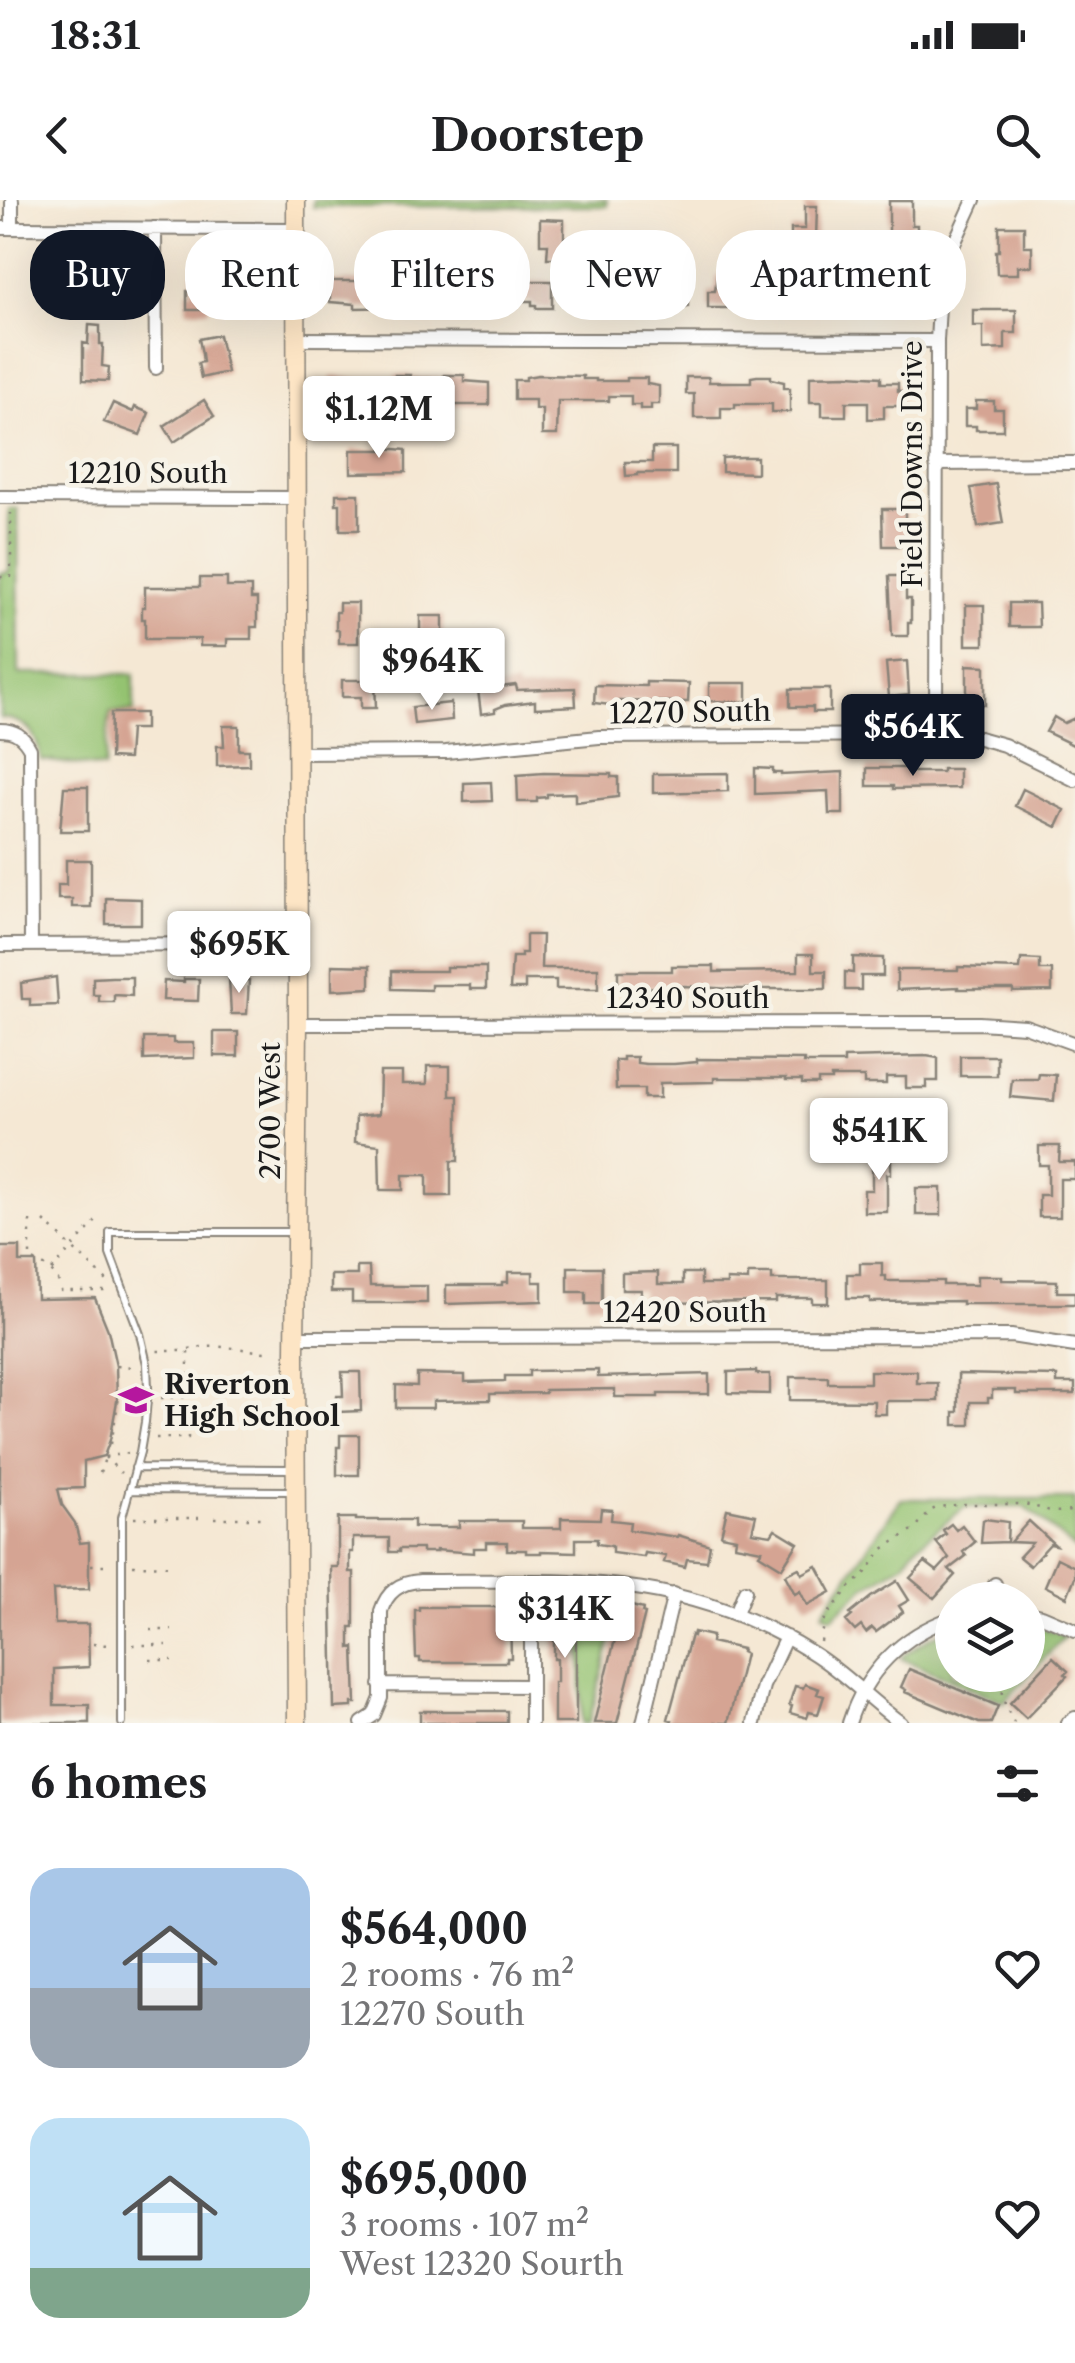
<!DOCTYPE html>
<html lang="en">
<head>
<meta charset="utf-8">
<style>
	body { margin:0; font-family:"Libre Caslon Text",serif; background:#f6f6f6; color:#202124; height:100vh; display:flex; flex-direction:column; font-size:38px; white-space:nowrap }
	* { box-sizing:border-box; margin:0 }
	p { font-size:32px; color:#757577 }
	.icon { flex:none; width:55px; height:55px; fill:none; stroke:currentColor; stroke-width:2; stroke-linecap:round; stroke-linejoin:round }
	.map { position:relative; height:1523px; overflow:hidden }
	.details { display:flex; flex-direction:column; background:#fff; flex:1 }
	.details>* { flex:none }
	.hud { position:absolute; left:30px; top:30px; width:1015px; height:90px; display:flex; gap:20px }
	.fabs { position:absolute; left:935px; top:1382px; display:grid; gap:20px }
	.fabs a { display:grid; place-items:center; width:110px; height:110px; border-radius:50%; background:#fff; box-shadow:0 10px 40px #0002; font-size:50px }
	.price { position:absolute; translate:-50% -85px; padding:0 22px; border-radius:10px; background:#fff; color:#222; font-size:32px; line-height:65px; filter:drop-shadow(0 2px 5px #0008) }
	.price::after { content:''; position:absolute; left:50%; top:60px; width:30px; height:22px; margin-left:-15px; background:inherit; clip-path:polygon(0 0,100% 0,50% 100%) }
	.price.selected { background:#111827; color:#fff }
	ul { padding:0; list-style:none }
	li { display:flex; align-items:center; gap:30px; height:250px; padding:0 30px }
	li span { display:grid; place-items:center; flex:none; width:280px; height:200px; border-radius:30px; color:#555 }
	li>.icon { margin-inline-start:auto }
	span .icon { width:120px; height:120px; fill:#fffc; stroke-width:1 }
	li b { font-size:42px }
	h2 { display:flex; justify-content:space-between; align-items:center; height:120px; padding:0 30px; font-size:42px }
	.pill { padding:0 35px; border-radius:40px; background:#fff; box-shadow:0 10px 40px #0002; font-size:35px; line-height:90px }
	.pill.selected { background:#111827; color:#fff }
	.status { display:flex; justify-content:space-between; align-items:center; height:70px; padding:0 50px; background:#fff; direction:ltr }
	.status svg { height:28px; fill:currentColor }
	header { display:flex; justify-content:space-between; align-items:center; height:130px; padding:0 30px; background:#fff; font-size:45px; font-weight:700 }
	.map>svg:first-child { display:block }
</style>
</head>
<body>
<div class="status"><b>18:31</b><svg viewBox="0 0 49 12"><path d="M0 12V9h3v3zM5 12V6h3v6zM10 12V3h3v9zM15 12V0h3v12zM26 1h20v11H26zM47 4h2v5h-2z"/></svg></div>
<header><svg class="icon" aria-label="back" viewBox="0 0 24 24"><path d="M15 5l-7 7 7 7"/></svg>Doorstep<svg class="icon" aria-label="search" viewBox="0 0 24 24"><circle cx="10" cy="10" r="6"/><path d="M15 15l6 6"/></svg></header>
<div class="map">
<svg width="1075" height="1523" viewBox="0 0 1075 1523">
	<rect width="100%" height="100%" fill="#f7f3e8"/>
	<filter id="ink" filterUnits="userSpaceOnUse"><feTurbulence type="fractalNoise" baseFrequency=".01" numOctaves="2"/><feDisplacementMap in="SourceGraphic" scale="20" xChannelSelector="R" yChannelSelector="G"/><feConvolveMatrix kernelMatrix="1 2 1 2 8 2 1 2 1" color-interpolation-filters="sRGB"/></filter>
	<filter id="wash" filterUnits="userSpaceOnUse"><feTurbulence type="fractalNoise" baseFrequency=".0048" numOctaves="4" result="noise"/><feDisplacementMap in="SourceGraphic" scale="40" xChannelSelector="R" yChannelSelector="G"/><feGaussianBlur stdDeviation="2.25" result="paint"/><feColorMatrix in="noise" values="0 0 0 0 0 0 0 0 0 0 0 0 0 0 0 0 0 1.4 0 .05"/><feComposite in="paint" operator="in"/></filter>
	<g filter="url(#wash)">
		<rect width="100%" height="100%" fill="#f5e8d4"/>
		<path fill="#94c371" stroke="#587046" stroke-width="2.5" d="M313,0H607V6L313,7Z
			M9,309H18L19,474H134V511L110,512L104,568L41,560C37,534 27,519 0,518V373L9,372Z
			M901,1299H1075V1349L1025,1307H965L918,1345L903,1364L865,1387L832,1417L823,1412Z
			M581,1405L619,1409L589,1523H582Z
			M1028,1423L1065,1436L1004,1502L900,1458L929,1438L952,1428V1475H1028Z"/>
		<g id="blocks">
			<path fill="#d5a493" d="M889,1H912V25H917V46H899V39H889Z
				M805,6H817L816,39H837V52H816V56H791V29H805Z
				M540,19L564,20V58H547L548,44H540Z
				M999,26H1024V46H1032V66H1018V74H997L996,51H999Z
				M95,58L110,76L119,70L128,81L110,96L107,91L96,100L75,74Z
				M472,62H489V73H497V94H474V107L412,104V107L355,108V104L330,102V81H370V92L399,91V82L464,84V70H472Z
				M216,72L217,92H208L209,110H187V91H193L192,73Z
				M717,76H728V84H740V103H729V108H708V91H715Z
				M586,77H626V87H623L624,108H608V95L586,96Z
				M764,79L871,82V106H839V102H809V106L788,107V103H764Z
				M525,81H552V108H536V105H532V101H521V82Z
				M674,82H688V107H667V104H661V102H648V87H661V84H674Z
				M973,110H1016V133H1005V149L983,150V126H973Z
				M89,125L100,126V144H103L102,166L109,167L108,181L83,180V143L88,144Z
				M219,135L227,172L201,178L198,163L203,162L202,154L199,139Z
				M395,175H410V178H444V175H464V181L489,183V205H395Z
				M538,175L583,176V179H596V181H627V178H647V184L659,186V204H651V209H640V205H631V196H609V201H558L557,235H542V209H535V200H514V180H526V177Z
				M848,175L881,177V183H898V191H901V206H884V218L868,219V202H846V216H822V202H810V176Z
				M757,176H771V179L784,182V188H790V212H772V204H735V208H721V218H694V194H686V177H709V182H751V177Z
				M331,177L372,180V204H339V192H331Z
				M204,200L214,216L174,242L164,226Z
				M976,201H994V209H1003V230H976V226H965V209H976Z
				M113,203L133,212L135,207L149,213L140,235L104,222Z
				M382,248L406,250V272L351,273V250H382Z
				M652,248H676V273H638V275L626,276L625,262H652Z
				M742,257H757V273L722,272V258Z
				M996,284L1003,323L978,327L971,288Z
				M336,294H359V330H340V304H336Z
				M882,309H905V346H883Z
				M889,376H906V399H911V423H908V436H892Z
				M200,378H227V387H251V399H257V427H251V439H227V446H200V439H145V419H142V407H145V387H200Z
				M339,403H358V443H339V430H336V412H339Z
				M1009,403H1038L1039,427H1009Z
				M966,405H984V445H966Z
				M420,416H443V446H420Z
				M907,461L909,495L889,497L886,463Z
				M967,465L985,466V505H967Z
				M342,480H375L376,508H361V497H342Z
				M646,482L689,483L688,502L619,501V506L594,503L595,485L646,486Z
				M709,483H747V502L709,501Z
				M516,485L517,490L575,488L576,506L535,508V501L505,505L495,509V512L481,514L478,490Z
				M790,489H830V512H813V507H790Z
				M451,503L452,520L414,524L412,507Z
				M111,513H145V529H130L128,559L110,558Z
				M1054,517L1064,523L1075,518V546L1046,532Z
				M223,526H239V550H249V565L217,566V546H224Z
				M755,568L773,569V573H781V575L843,572V614H829L828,591L755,594Z
				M867,568H910V572H942V569H959V588L893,589V586H867Z
				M544,573L611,574V577H618V597L575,602V593L547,594V597L537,598V602H518L517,575Z
				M728,573V591L653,593V574Z
				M491,582L492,601L464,602V583Z
				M64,587H88V631H60Z
				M1023,589L1065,610L1057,627L1015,606Z
				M66,660H91V707H72V699H58V685H66Z
				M106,698L141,699V724H106Z
				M526,735H542L541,768H598V789H556V780H525V789H510L512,757H521V753H526Z
				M798,754H813V771H826V789H731L685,786L618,789V771H672V766H714V772L798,771Z
				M853,757L883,758V776H861V790H845V772L853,773Z
				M1021,759L1040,760V770H1052V791L1013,792V789H958V787L897,790V770H958V767L1020,769Z
				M332,765L370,766V788L332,790Z
				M446,767H486V789H470V785H431V790L392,789V771H446Z
				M56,777L58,805L30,806V799H22L21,783Z
				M112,777H132V796L114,795V802H99V795H93V778Z
				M184,779H199L198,801L163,800L164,781L184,782Z
				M229,779L249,780L247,814H231Z
				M214,832H238V856H214Z
				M144,838H173V843H194V858L144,860Z
				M926,856L938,858V881H926V888H906V877H886V884H864V877H831V880H818V884H802V880H786V878H714V882L660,883V898H644V889H616L615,860H623V857H637V863L646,864H674L697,862V859L804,860V863H844V858Z
				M960,856H997V876H960Z
				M427,866H450V896H458V961H451V996H427V975H403V990H380L379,945L355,942L356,916L379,914L380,872H402V884H427Z
				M1039,874L1056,875L1054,901L1010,897L1012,879H1038Z
				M1039,946H1060L1059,962H1075V979H1060V1017H1039V995H1048V965H1039Z
				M872,951H891V974H887V1012H864V990H872Z
				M916,988H941V1015H916Z
				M0,1047H20V1062H36L37,1099L95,1098L108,1130L116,1166L117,1201L110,1240L104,1256L84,1261V1288L58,1289L62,1305L75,1323L80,1343L89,1342V1389L53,1390L55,1424H88L89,1467L54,1469V1505H89V1523H0Z
				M860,1063H882V1076H886V1081H943V1085H977V1076H1002V1080L1057,1081V1092H1075V1104H962V1101L870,1102V1098H847V1074H860Z
				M357,1067H369L370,1086H427V1103H352V1092H331V1075H357Z
				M568,1067H602V1104H586V1092H568Z
				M508,1072H533V1082H542V1101L446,1104V1085H502V1082H508Z
				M658,1072V1084H683V1073H701V1084H727V1080L748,1081V1074H772V1080H828V1103H812V1098H776V1102L641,1103V1090H622V1073Z
				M598,1170V1177L709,1174V1194H658V1197H615V1189L545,1190V1193L490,1194V1200L433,1201V1208H396V1185L417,1186V1174L465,1175V1182L505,1181V1176H529V1171Z
				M756,1171V1174H770V1194L728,1193V1172Z
				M870,1171H917V1183H938V1201H886V1214H874V1201L790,1200V1177H828V1183H870Z
				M342,1172H360L361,1211L338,1212L337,1196H343Z
				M958,1174L1057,1176V1183H1075V1194H1016V1190H992V1198H988V1202H970V1225H954V1212H958Z
				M340,1235H359V1275H337V1247H340Z
				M601,1309L612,1310L611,1320L630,1322L629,1330L677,1337L678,1335L710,1345L707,1361L687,1359L685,1367L664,1362L666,1356L645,1353L644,1357L612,1353V1346L597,1344V1339H576V1352L541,1351V1353H526V1350H507V1342H486V1348H474V1353L436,1350V1352H422V1349H399V1352H389V1338H353V1352H350V1372H354V1427H350V1448L354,1447L356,1503H352V1507L334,1508L331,1367H338V1318H356V1320H414V1327H459V1321H522V1328H561V1318L600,1319Z
				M727,1309L756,1315L752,1332L771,1335L775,1329L798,1343L782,1368L759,1354L762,1350L735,1345L736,1338L721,1335Z
				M985,1319L1008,1322L1007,1342L981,1343L983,1320Z
				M1029,1321L1055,1345L1050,1344L1030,1366L1019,1357L1032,1343L1010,1342Z
				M951,1324L956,1330L962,1325L975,1342L963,1352L966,1356L949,1369L955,1375L934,1398L910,1378L925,1362L937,1371L949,1358L936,1342L946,1334L943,1330Z
				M1057,1358L1075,1367V1377L1067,1397L1045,1386Z
				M817,1366L831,1392L807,1405L800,1391L795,1394L785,1375L799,1368L802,1374Z
				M897,1381L909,1400L899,1406L903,1412L876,1432L872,1428L866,1433L861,1426L855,1431L846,1421L852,1416L850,1414L871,1397Z
				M576,1399V1523H554V1482H557V1459H554V1404H558V1400Z
				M624,1404L643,1409L642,1413L645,1414L617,1523H594Z
				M419,1407H506V1411H510L511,1458H507V1462H420V1458H416L415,1428V1410H419Z
				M694,1432L712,1436L711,1442L742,1449L741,1452L745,1454L728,1523H671L672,1520L668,1519L691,1435L693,1436Z
				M1053,1457L1068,1471L1065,1474L1067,1476L1026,1518L1010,1503Z
				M909,1469L998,1506L991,1523H979L905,1492L906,1490L901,1487Z
				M805,1484L819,1489L817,1494L824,1496L818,1514L809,1512L807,1518L790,1513L792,1506L789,1505L795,1486L803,1488Z
				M420,1511H507V1523H420Z"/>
		</g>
	</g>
	<g filter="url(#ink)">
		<use href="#blocks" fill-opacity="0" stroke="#888278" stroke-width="2.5"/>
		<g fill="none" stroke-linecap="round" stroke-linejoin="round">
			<g stroke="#888278" stroke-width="10">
				<path id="service" d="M135,1268L294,1269
					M129,1290L293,1291
					M122,1523V1317L140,1252L145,1222L148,1188L147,1164L140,1134L110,1054V1032H293"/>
			</g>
			<g stroke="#888278" stroke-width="16">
				<path id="minor" d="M12,0V28
					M0,28L296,29
					M155,28L156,168
					M296,139L937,141
					M936,264L1075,263
					M0,297L296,298
					M0,530C15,530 23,536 30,549L31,745
					M936,535L937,141L940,89L953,46L974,0
					M297,553L446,552L599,537L936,535L979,538L1004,545L1075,580
					M0,745L297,744
					M298,824L979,823L1025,826L1075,844
					M295,1137L1011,1136L1075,1146
					M995,1384V1400
					M736,1413L745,1391
					M1028,1413L1042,1416L1075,1430
					M380,1485L531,1486
					M362,1523L374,1515L381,1498V1411C387,1392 400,1382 420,1381C567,1381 681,1371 811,1452C844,1472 870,1501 901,1523
					M531,1523V1381
					M643,1523L674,1394
					M754,1523L763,1486L786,1437
					M849,1523C865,1472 902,1435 952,1418
					M1068,1523L1075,1518"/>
			</g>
			<g stroke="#888278" stroke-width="21">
				<path id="secondary" d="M296,0L298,824L295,1153L297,1523"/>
			</g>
			<path stroke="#888278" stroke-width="2.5" stroke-dasharray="2.5 8" stroke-linecap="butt" d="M0,377H11V313
				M30,1021V1059C46,1065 59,1074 61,1091H112
				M44,1021L107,1081
				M52,1070L96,1021
				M189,1149C217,1143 245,1150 272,1153
				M117,1166L136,1167
				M161,1198L188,1197
				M156,1238H188V1151H157
				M111,1244L119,1197L136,1198
				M105,1257L128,1253
				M105,1257L121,1273
				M100,1273L105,1258
				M134,1318H199
				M215,1318H265
				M91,1365H109
				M133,1365L172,1366
				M150,1430H172
				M821,1442L825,1418L849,1388L864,1375L883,1349L914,1329L932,1310L938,1307L965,1304H1025L1054,1312L1075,1311
				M93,1444L109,1445
				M133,1445H172
				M150,1460H172
				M990,1475L1002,1488L1005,1505L1014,1523"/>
			<use href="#service" stroke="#fff" stroke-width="6"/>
			<use href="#minor" stroke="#fff" stroke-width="12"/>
			<use href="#secondary" stroke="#fde5c5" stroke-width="18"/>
		</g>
	</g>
	<defs>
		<g id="school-bare" transform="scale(2.7)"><path d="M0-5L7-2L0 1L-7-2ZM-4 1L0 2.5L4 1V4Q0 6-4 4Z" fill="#b5179e" stroke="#f7f3e8" stroke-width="2.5" paint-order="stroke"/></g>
	</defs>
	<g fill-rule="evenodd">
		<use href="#school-bare" x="136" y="1200"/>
	</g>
	<g text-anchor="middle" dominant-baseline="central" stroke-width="9" stroke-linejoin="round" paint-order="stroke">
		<g font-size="28" fill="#1c1c1c" stroke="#f7f3e8">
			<text transform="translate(912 264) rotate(-90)">Field Downs Drive</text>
			<text x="148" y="273">12210 South</text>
			<text transform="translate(690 512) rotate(-1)">12270 South</text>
			<text x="688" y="798">12340 South</text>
			<text transform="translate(270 911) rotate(-90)">2700 West</text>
			<text x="685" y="1112">12420 South</text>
		</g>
		<g font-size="28" font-weight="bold" fill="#1c1c1c" stroke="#f7f3e8" text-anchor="start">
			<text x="164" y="1184">Riverton<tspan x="164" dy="32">High School</tspan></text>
		</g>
	</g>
</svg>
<div class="fabs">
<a><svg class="icon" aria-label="layers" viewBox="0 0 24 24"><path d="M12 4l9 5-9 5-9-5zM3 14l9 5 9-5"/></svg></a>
</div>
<b class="price" style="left:379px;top:261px">$1.12M</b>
<b class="price" style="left:432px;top:513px">$964K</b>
<b class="price selected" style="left:913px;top:579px">$564K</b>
<b class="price" style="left:239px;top:796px">$695K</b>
<b class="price" style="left:879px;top:983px">$541K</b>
<b class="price" style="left:565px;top:1461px">$314K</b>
<div class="hud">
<a class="pill selected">Buy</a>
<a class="pill">Rent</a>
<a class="pill">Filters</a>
<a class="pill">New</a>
<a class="pill">Apartment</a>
</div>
</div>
<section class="details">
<h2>6 homes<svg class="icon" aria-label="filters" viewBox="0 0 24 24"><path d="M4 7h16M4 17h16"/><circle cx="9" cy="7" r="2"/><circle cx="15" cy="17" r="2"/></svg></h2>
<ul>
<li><span style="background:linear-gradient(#a9c7e8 60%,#9aa5b1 0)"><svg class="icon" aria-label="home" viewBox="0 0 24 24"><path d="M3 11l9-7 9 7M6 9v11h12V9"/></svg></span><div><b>$564,000</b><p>2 rooms · 76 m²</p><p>12270 South</p></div><svg class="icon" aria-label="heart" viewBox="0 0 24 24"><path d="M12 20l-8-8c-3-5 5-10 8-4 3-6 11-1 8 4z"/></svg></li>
<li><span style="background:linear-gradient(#bfe0f5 75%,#7fa58c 0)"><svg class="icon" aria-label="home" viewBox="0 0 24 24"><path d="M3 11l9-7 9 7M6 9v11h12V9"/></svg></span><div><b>$695,000</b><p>3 rooms · 107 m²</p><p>West 12320 Sourth</p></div><svg class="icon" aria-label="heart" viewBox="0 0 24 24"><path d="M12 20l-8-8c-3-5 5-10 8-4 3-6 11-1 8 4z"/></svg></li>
</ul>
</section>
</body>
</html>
